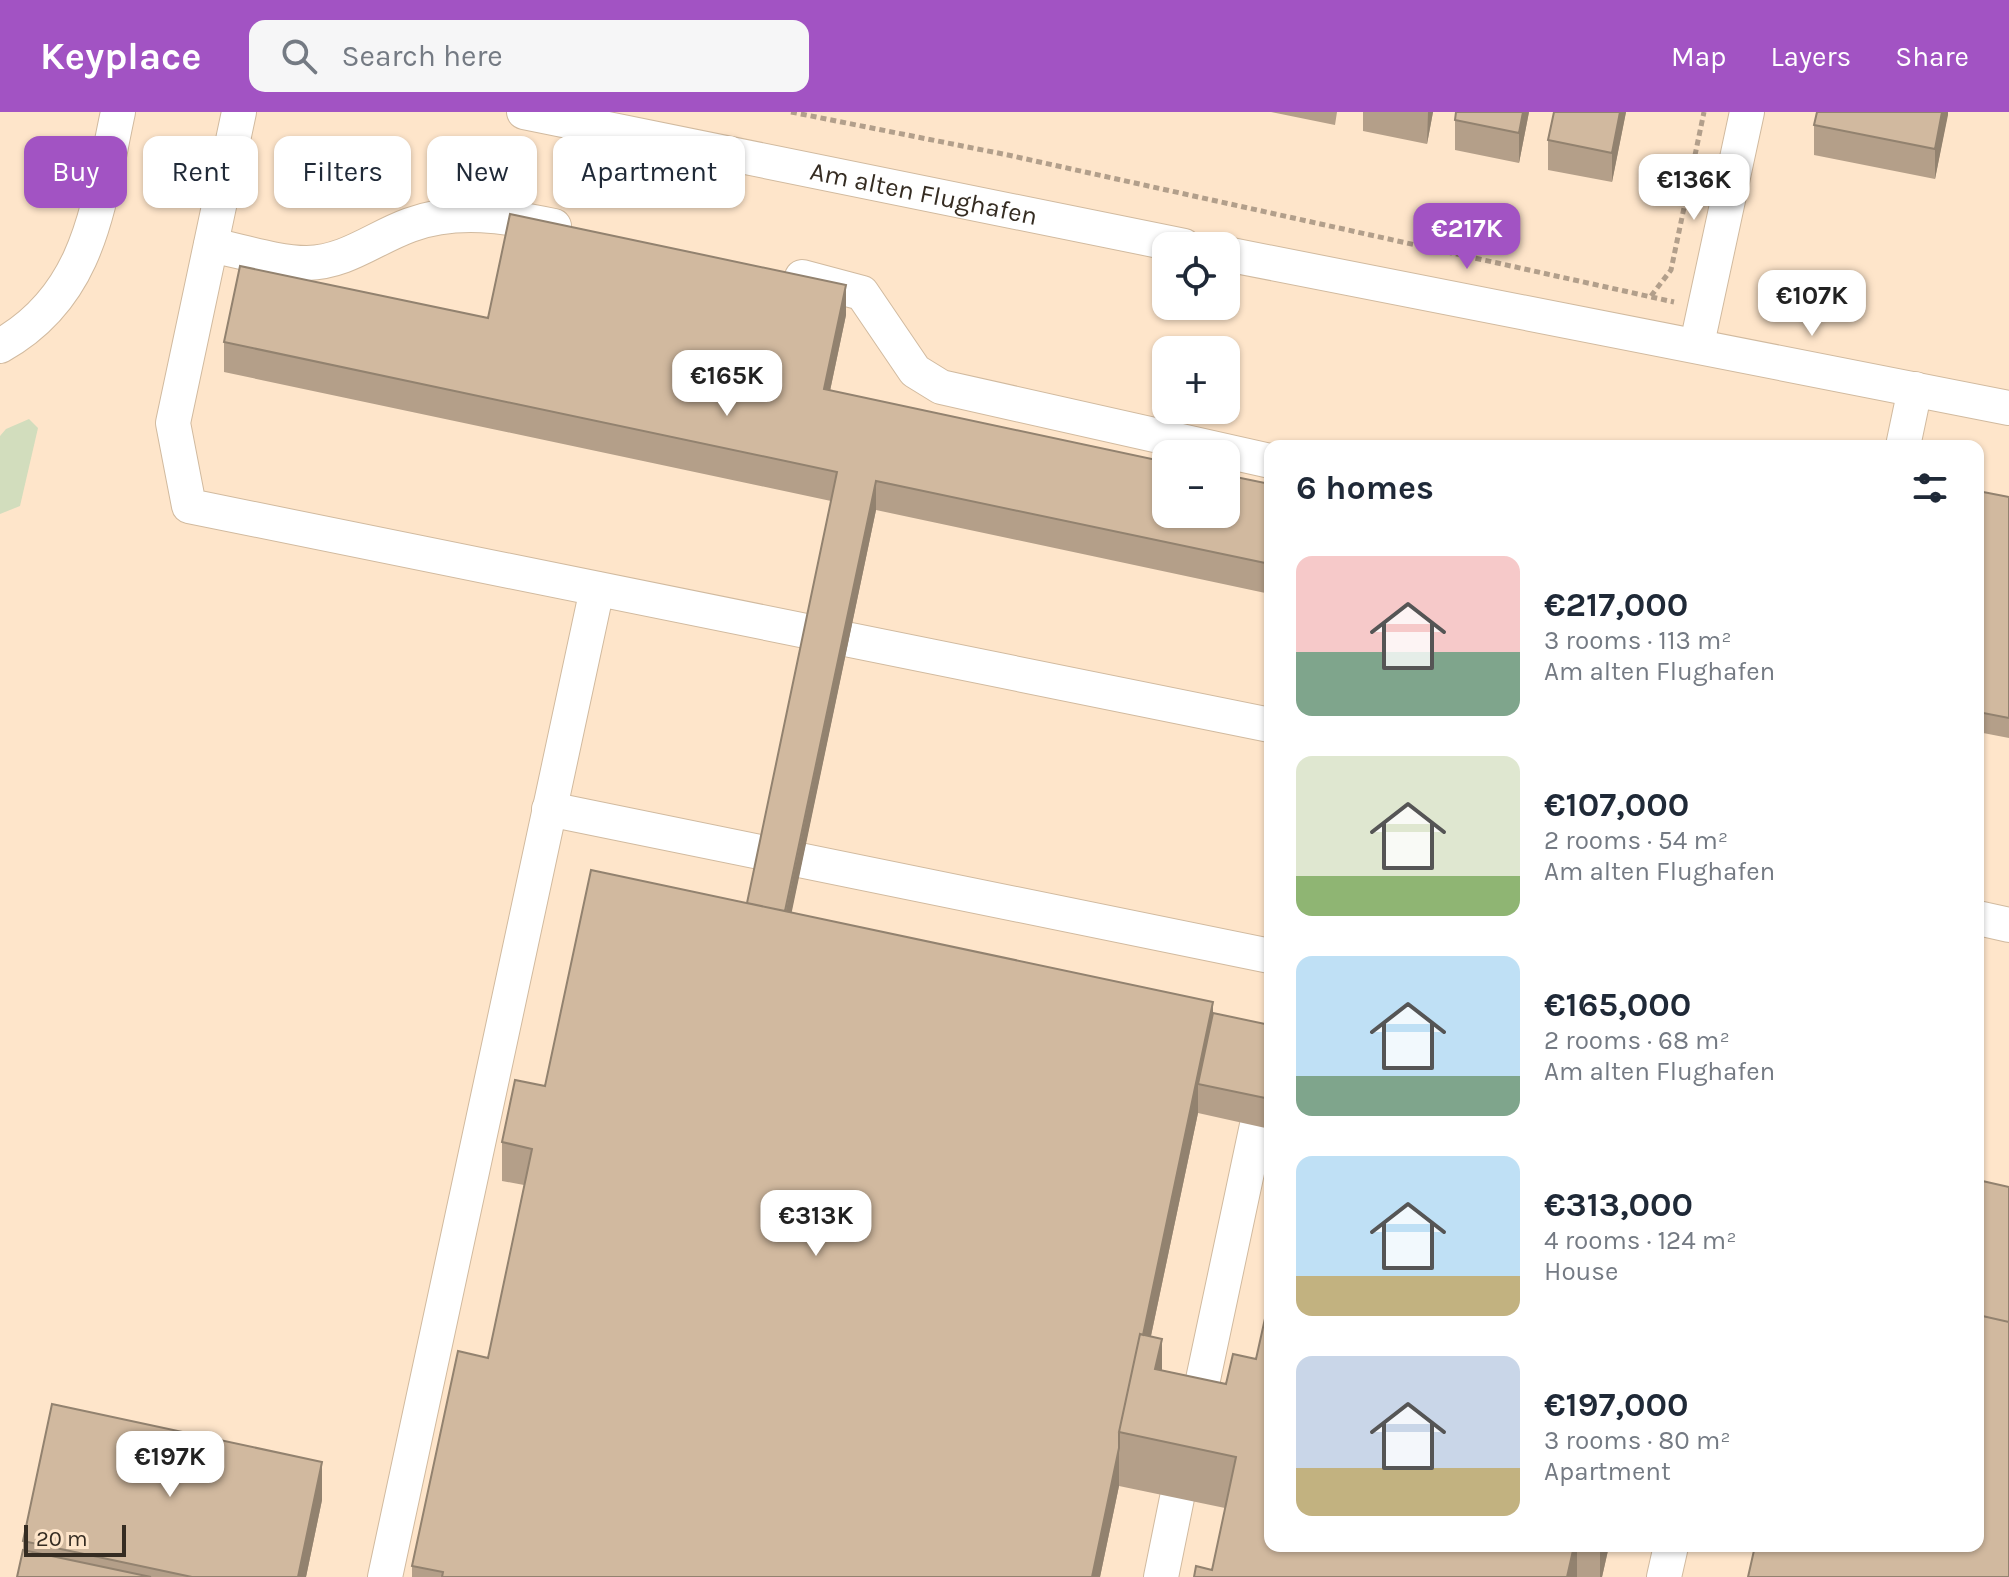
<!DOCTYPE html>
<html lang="en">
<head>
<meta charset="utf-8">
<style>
	body { margin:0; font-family:Karla,sans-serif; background:#f6f6f7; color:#1f2937; height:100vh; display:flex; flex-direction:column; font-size:30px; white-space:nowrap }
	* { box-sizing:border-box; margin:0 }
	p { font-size:26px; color:#747a83 }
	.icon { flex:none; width:44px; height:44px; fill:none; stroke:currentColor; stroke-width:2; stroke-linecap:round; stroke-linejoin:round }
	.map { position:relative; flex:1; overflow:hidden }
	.drawer { position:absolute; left:1264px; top:328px; width:720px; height:1112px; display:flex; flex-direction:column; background:#fff; border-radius:16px; box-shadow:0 2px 6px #0004 }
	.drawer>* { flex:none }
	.top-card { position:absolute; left:24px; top:24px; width:760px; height:72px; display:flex; gap:16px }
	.buttons { position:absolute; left:1152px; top:120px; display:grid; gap:16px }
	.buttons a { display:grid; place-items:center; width:88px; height:88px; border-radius:16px; background:#fff; box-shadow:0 2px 6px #0004; font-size:40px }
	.scale { position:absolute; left:24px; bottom:20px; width:102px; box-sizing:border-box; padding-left:8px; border:4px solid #352c22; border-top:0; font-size:22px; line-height:28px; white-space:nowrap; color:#352c22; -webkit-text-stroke:6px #fee5ca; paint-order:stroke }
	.price { position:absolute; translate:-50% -68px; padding:0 18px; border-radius:16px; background:#fff; color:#222; font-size:26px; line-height:52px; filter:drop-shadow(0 2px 4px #0008) }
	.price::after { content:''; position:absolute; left:50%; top:48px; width:24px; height:18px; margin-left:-12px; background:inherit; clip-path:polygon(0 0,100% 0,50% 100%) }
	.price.on { background:#a253c3; color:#fff }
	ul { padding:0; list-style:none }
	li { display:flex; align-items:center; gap:24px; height:200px; padding:0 32px }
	li span { display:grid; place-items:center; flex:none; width:224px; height:160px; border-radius:16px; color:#555 }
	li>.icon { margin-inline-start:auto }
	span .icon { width:96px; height:96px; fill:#fffc; stroke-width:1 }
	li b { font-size:34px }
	h2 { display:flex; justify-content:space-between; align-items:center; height:96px; padding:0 32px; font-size:34px }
	.tag { padding:0 28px; border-radius:16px; background:#fff; box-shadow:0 2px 6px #0004; font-size:28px; line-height:72px }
	.tag.on { background:#a253c3; color:#fff }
	header { display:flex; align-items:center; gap:48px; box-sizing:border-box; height:112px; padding:0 40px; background:#a253c3; color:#fff }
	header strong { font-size:38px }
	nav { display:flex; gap:44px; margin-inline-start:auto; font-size:28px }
	.search { width:560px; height:72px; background:#f6f6f7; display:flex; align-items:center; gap:20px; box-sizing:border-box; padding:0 28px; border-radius:16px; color:#747a83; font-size:30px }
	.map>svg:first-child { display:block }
</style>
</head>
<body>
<header>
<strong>Keyplace</strong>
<div class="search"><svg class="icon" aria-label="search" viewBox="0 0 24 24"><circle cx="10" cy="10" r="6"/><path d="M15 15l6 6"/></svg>Search here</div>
<nav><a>Map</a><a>Layers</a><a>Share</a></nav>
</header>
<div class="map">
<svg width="2009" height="1465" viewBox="0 0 2009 1465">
	<rect width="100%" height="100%" fill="#fee5ca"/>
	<path fill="#d2ddbd" d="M29,307L38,316L20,394L0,402V324L6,317Z"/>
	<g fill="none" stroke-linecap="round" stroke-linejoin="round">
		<g stroke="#d1ba9f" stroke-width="36">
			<g id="minor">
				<path d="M239,0L173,311L189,394L1270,613"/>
				<path id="s1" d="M524,0L1184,134"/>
				<path d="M211,133C241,139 277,151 307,151C347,150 374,126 410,113C457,96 506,104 554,114"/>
				<path d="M1226,142L2009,296"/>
				<path d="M802,165L862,181L915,259L941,275L1270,349"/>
				<path d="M1697,232L1747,0"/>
				<path d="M0,234C91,183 98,93 118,0"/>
				<path d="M1903,334L1915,277"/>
				<path d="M549,697L1270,844"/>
				<path d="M1978,806L2009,813"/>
				<path d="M1194,1310L1257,1013"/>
				<path d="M385,1465L597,477"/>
				<path d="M1161,1465L1177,1386"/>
				<path d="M1664,1465L1671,1434"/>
			</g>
		</g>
		<path stroke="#b29f8b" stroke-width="5" stroke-dasharray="6 4" stroke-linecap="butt" d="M791,0L1008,43L1674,190
			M1651,184L1671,158L1704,0"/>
		<use href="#minor" stroke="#fff" stroke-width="34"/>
	</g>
	<path fill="#b49f89" d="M1271,0H1337L1335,13Z
		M1363,0H1433L1427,32L1363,19Z
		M1529,0L1519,51L1455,38V8Z
		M1626,0L1612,70L1548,58V28Z
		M1948,0L1935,67L1814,43V13Z
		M846,203L830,279L1270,372V482L876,398L791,801L1213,901L1270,913V1017L1198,1001L1151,1224L1162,1258L1226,1272L1270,1434H1609L1602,1465H1194L1212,1458L1225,1396L1119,1374L1100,1465H412V1454L488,1246L524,1073L502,1069V1030L545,974L747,791L831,389L224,260V230L488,206Z
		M1978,379L2009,385V626L1978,620Z
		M322,1388L306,1465H17L23,1438V1429Z"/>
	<path fill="#92826f" d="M1428,0H1433L1427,32Z
		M1523,0H1529L1519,51V21Z
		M1620,0H1626L1612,70V41Z
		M1942,0H1948V3L1935,67V37Z
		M846,173V203L824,307V277Z
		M876,369V398L784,837V808Z
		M1213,890V928L1198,972V1001L1130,1323L1122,1321Z
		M1162,1227V1280L1155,1257Z
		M1119,1336V1374L1100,1465H1092Z
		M322,1350V1388L306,1465H298Z
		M1574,1434H1577V1465H1567Z
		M1600,1434H1609L1602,1465H1600Z"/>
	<path fill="#d1b99f" stroke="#92826f" stroke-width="2" d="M1456,0H1523L1519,21L1455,8Z
		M1554,0H1620L1612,41L1548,28Z
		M1817,0H1942L1935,37L1814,13Z
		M510,102L846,173L824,277L1166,350V402H1226V363L1270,372V452L876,369L785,799L747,791L837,360L224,230L240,154L488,206Z
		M1978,379L2009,385V606L1978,600Z
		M591,758L1213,890L1143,1223L1140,1222L1119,1320V1336L1092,1465H442L443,1460L412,1454L458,1239L488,1246L532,1037L502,1030L515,968L545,974Z
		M1213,901L1270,913V987L1198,972Z
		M1978,1068L2009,1075V1210L1978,1203Z
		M1270,1184V1434H1574L1567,1465H1194L1196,1454L1212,1458L1236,1345L1119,1320L1140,1222L1162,1227L1155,1257L1226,1272L1233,1242L1256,1247Z
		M1978,1203L2009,1210V1465H1748L1755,1434H1978Z
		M52,1292L322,1350L298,1465H192L23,1429Z
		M23,1438L151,1465H17Z"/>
	<g text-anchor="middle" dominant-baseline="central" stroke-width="6" stroke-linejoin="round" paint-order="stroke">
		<g font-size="26" fill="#352c22" stroke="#fee5ca">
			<text stroke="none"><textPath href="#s1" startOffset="408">Am alten Flughafen</textPath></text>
		</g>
	</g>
</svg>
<div class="buttons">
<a><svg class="icon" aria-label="locate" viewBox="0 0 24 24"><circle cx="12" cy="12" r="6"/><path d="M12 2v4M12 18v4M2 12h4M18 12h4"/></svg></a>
<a>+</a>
<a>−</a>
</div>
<div class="scale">20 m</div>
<b class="price" style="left:1694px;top:110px">€136K</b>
<b class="price on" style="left:1467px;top:159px">€217K</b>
<b class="price" style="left:1812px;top:226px">€107K</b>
<b class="price" style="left:727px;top:306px">€165K</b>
<b class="price" style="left:816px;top:1146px">€313K</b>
<b class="price" style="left:170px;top:1387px">€197K</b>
<div class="top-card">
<a class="tag on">Buy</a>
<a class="tag">Rent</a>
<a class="tag">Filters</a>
<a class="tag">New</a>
<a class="tag">Apartment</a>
</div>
<section class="drawer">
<h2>6 homes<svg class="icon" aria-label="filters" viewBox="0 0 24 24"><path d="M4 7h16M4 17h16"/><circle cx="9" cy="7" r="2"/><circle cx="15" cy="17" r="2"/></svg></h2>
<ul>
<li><span style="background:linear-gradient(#f6c9c9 60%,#7fa58c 0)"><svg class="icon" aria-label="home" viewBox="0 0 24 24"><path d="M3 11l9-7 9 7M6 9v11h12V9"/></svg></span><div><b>€217,000</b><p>3 rooms · 113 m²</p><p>Am alten Flughafen</p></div></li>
<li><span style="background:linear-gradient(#dfe7d0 75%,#8fb573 0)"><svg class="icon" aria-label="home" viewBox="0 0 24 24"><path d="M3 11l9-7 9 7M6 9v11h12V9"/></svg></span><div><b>€107,000</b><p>2 rooms · 54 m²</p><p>Am alten Flughafen</p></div></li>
<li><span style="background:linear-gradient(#bfe0f5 75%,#7fa58c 0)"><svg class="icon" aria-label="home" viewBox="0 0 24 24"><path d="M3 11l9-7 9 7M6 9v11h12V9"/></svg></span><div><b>€165,000</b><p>2 rooms · 68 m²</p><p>Am alten Flughafen</p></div></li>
<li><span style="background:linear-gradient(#bfe0f5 75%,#c2b280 0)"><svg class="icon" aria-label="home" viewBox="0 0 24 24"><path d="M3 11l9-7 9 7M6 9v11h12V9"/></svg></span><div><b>€313,000</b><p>4 rooms · 124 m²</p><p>House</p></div></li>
<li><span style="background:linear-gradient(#c9d6e8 70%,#c2b280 0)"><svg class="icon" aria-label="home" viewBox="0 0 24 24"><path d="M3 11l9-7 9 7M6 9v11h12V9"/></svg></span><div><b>€197,000</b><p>3 rooms · 80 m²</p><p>Apartment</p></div></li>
</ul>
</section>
</div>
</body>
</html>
